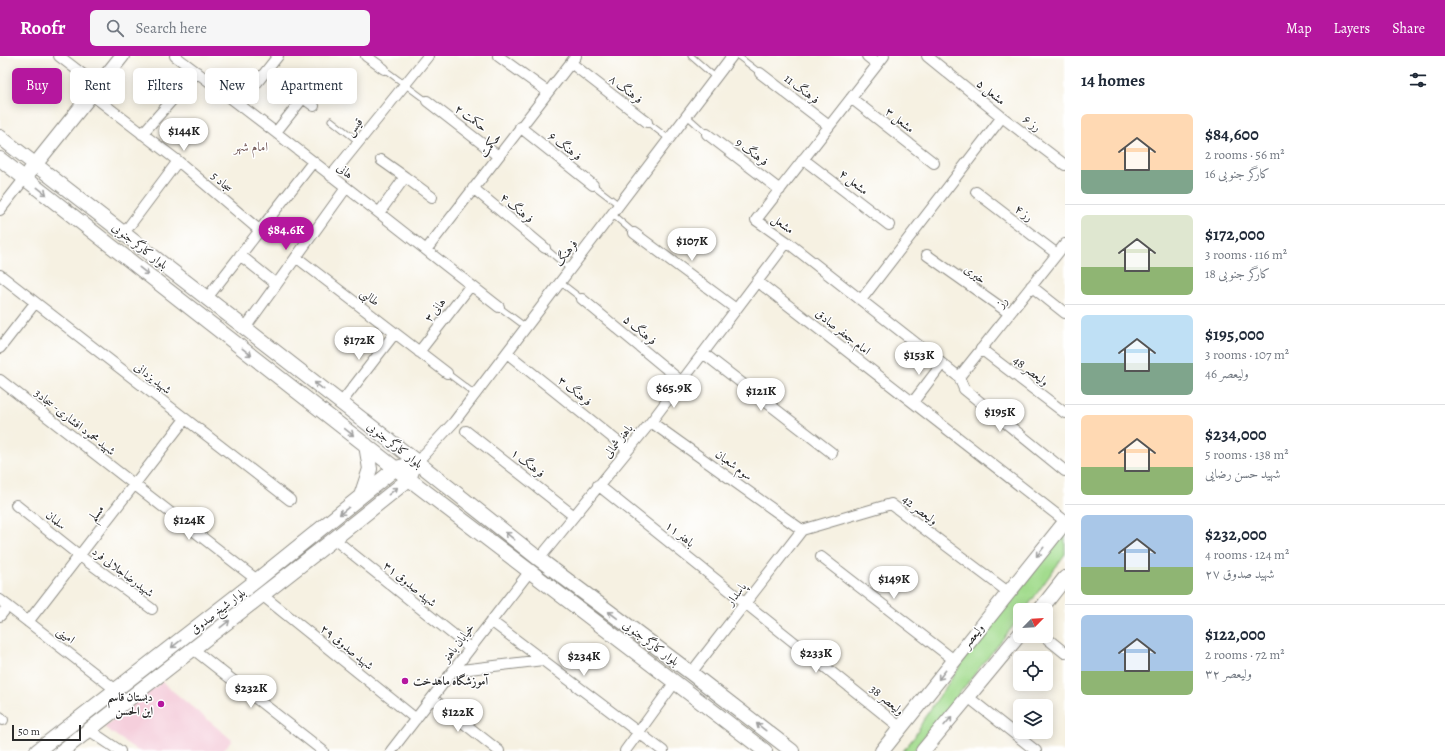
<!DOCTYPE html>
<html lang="en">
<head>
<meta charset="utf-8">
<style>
	body { margin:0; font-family:Alegreya,Amiri,serif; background:#f6f6f7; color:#1f2937; height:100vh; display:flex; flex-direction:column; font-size:15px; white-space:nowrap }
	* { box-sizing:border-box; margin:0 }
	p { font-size:13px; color:#747a83 }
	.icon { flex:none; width:22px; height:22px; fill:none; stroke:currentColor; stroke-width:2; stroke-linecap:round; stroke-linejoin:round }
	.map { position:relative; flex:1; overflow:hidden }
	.side { display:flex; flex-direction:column; background:#fff; width:380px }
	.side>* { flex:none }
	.top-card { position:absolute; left:12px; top:12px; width:380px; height:36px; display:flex; gap:8px }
	.needle { width:26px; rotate:66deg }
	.tools { position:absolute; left:1013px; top:547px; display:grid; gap:8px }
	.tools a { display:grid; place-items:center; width:40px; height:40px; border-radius:6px; background:#fff; box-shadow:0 2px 10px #0003; font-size:20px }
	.scale { position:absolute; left:12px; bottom:10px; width:69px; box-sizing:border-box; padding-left:4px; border:2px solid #2b2b2b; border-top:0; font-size:11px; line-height:14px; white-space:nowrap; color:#2b2b2b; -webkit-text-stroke:3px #fff; paint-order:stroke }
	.price { position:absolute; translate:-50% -34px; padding:0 9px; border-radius:14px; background:#fff; color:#222; font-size:13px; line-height:26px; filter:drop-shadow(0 1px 2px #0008) }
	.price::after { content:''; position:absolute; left:50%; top:24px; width:12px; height:9px; margin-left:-6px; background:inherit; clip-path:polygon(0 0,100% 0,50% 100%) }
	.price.selected { background:#b5179e; color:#fff }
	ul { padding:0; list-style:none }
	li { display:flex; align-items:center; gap:12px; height:100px; padding:0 16px }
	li+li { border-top:1px solid #e0e1e3 }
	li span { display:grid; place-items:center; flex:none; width:112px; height:80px; border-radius:6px; color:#555 }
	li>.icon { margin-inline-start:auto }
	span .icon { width:48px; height:48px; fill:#fffc; stroke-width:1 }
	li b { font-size:17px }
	h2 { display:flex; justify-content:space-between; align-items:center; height:48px; padding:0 16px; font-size:17px }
	.pill { padding:0 14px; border-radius:6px; background:#fff; box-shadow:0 2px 10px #0003; font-size:14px; line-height:36px }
	.pill.selected { background:#b5179e; color:#fff }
	header { display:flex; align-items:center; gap:24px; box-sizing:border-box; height:56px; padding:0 20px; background:#b5179e; color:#fff }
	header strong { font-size:19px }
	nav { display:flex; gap:22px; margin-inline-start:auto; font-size:14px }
	.search { width:280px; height:36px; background:#f6f6f7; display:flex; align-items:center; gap:10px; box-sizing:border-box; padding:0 14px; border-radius:6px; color:#747a83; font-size:15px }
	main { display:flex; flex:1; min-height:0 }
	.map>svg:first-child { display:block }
</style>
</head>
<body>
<header>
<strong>Roofr</strong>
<div class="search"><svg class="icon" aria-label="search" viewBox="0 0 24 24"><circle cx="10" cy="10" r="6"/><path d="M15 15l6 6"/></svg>Search here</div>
<nav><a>Map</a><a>Layers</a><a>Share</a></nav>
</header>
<main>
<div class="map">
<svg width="1065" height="695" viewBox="0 0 1065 695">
	<rect width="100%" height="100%" fill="#fff"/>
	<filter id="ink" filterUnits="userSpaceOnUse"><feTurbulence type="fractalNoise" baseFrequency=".025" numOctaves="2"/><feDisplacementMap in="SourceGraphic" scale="8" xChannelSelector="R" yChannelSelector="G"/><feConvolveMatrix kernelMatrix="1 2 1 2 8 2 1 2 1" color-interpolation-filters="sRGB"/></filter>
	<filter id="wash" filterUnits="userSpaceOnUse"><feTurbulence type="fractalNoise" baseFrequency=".012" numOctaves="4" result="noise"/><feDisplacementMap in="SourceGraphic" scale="16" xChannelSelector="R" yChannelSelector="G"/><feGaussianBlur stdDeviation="0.9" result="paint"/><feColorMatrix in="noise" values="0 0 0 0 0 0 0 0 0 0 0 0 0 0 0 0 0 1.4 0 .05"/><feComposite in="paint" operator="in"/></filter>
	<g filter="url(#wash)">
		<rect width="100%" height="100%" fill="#f6f1e2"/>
		<path fill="#f5cfdc" d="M162,626L232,684L223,695H138L104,671Z"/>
		<path fill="#a3dc8e" stroke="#67845c" d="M1065,474V498L1025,554H1020V561L1018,564L913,695H903L915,680L925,661L974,590Z"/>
	</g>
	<g filter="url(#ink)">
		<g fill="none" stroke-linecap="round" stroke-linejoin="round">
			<g stroke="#908e86" stroke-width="7">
				<path id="lane" d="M691,0L716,22
					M738,0L760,17
					M384,13L427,45
					M687,60L707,78
					M331,64L359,86
					M647,66L669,83
					M593,129L619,149
					M612,158L634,177
					M545,192L570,213
					M560,226L582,243
					M499,251L526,271
					M447,317L475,338"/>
			</g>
			<g stroke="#908e86" stroke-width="12">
				<path id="street" d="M59,0L98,30
					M175,0C284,81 391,167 499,251
					M366,0L384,13
					M498,0L548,36
					M867,0L877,8
					M884,0L756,164L787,186L959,321L964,333L1065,415
					M927,0L1002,61L1065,109
					M571,7L647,66
					M760,17L829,70
					M286,28L303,42
					M92,39L178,105L259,174
					M851,42L934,107
					M427,45L498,100
					M240,48L278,0
					M520,71L593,129
					M276,76L303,42L314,50
					M142,78L197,16
					M707,78L780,134
					M803,103L889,169
					M331,120L428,0
					M405,121L432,141
					M473,132L545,192
					M976,136L1057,198
					M0,154L25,122
					M379,157L405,121L381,104
					M124,177L178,105
					M634,177L736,253
					M426,194L576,0
					M240,199L276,228
					M927,199L1009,257
					M296,201L447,317
					M0,219L290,444
					M757,225L1065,465
					M1031,230L1065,257
					M207,242L313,106
					M582,243L681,325
					M861,244L1002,61
					M245,272L346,132
					M0,292L35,247
					M981,293L1065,357
					M419,296L471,229
					M507,297L628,394
					M703,297L832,397
					M959,321L1065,188
					M0,324L257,524
					M913,346L942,308
					M341,347L395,277
					M651,366L802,474
					M466,375L574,460
					M417,406L454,366L732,0
					M598,429L901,672
					M16,449L80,500L152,553
					M802,474L891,448L1008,536
					M334,483L470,592
					M821,501L954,604
					M539,503L651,366L787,186
					M262,539L416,663
					M0,544L116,634
					M0,560L8,550
					M491,565L663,695
					M28,566L185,363
					M1044,580L1065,597
					M193,593L323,695
					M453,615L543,604
					M691,617L802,474
					M968,641L1036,695
					M432,642L499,695
					M0,661L3,664
					M89,674L120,695
					M391,695L530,515
					M625,695L675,626"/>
			</g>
			<g stroke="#908e86" stroke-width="16">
				<path id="secondary" d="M0,81L417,406L539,503L691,617L792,695
					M0,103L409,423L765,695
					M30,115L122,0
					M361,440L370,413L366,389
					M1040,554L1065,522
					M37,695L257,524L396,412L404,410
					M62,695L334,483L409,423L412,415
					M882,695L1065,466
					M923,695L1020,578"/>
			</g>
			<use href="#lane" stroke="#fff" stroke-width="5"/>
			<use href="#street" stroke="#fff" stroke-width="10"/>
			<use href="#secondary" stroke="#fff" stroke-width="14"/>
		</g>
		<defs><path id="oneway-shaft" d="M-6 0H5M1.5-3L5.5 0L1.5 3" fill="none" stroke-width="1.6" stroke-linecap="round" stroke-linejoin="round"/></defs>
		<g stroke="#a0a0a0">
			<use href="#oneway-shaft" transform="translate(42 135) rotate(38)"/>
			<use href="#oneway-shaft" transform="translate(144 215) rotate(38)"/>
			<use href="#oneway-shaft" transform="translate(247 296) rotate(38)"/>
			<use href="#oneway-shaft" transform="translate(319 330) rotate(-142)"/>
			<use href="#oneway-shaft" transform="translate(349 376) rotate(38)"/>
			<use href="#oneway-shaft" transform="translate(393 435) rotate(-39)"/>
			<use href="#oneway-shaft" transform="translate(344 455) rotate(141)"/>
			<use href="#oneway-shaft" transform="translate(510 480) rotate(-141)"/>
			<use href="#oneway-shaft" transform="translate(1040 496) rotate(129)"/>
			<use href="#oneway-shaft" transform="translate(613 559) rotate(-143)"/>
			<use href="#oneway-shaft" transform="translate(225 568) rotate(-38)"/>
			<use href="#oneway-shaft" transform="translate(176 588) rotate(142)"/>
			<use href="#oneway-shaft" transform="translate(942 619) rotate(128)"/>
			<use href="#oneway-shaft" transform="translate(948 665) rotate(-50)"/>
			<use href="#oneway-shaft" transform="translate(761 671) rotate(-142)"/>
		</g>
	</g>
	<g fill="#b5179e" stroke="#fff" stroke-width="1.5">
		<circle cx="405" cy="625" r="4"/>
		<circle cx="161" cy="648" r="4"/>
	</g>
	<g text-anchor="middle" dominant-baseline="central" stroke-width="3" stroke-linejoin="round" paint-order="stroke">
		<g font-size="12" fill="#2b2b2b" stroke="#fff">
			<text transform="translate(626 33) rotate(38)">فرهنگ ۸</text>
			<text transform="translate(802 33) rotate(37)">فرهنگ 11</text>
			<text transform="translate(991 36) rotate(39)">مشعل ۵</text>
			<text transform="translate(471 62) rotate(37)">حکمت ۲</text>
			<text transform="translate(900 64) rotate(38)">مشعل ۳</text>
			<text transform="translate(1032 67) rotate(37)">رز ۶</text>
			<text transform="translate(354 71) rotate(-51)">قیس</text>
			<text transform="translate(490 89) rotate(-52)">حکمت</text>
			<text transform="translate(565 90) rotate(38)">فرهنگ ۶</text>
			<text transform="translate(752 96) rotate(37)">فرهنگ 9</text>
			<text transform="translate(345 115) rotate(39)">هانی</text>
			<text transform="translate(222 126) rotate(41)">سجاد 5</text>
			<text transform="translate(854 126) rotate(38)">مشعل ۴</text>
			<text transform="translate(517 152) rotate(40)">فرهنگ ۴</text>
			<text transform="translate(1024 157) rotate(38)">رز ۴</text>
			<text transform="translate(783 168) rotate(36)">مشعل</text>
			<text transform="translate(140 190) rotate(38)">بلوار کارگر جنوبی</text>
			<text transform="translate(566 197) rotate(-53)">فرهنگ</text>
			<text transform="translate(975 218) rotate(35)">خیری</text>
			<text transform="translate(370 241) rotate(38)">طالبی</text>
			<text transform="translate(1002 246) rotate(-51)">رز</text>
			<text transform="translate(435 254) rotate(-52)">هانی ۳</text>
			<text transform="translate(640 274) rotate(40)">فرهنگ ۵</text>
			<text transform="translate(843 276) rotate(38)">امام جعفر صادق</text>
			<text transform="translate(1031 315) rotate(37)">ولیعصر 48</text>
			<text transform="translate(153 322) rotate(38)">شهید یزدانی</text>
			<text transform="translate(575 335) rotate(39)">فرهنگ ۳</text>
			<text transform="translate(75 366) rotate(38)">شهید محمود افشاری- سجاد3</text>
			<text transform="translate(618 385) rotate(-51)">باهنر شمالی</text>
			<text transform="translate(395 389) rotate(38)">بلوار کارگر جنوبی</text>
			<text transform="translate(528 407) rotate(38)">فرهنگ ۱</text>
			<text transform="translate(734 409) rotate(36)">سوم شعبان</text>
			<text transform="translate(920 454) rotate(37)">ولیعصر 42</text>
			<text transform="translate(96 457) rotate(-52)">مسلم</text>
			<text transform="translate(56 464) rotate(39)">سلمان</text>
			<text transform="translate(680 478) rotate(39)">باهنر ۱۱</text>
			<text transform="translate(123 516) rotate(37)">شهیدرضاجلالی فرد</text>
			<text transform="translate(410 528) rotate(39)">شهید صدوق ۳۱</text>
			<text transform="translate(736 538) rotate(-52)">پاسدار</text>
			<text transform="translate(218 555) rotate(-38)">بلوار شیخ صدوق</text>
			<text transform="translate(66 579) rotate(38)">امینی</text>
			<text transform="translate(973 580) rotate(-52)">ولیعصر</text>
			<text transform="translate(458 587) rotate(-53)">خیابان باهنر</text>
			<text transform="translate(651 587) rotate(37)">بلوار کارگر جنوبی</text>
			<text transform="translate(347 591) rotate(39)">شهید صدوق ۲۹</text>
			<text transform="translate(887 644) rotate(39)">ولیعصر 38</text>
		</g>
		<g font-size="12" font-weight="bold" fill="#2b2b2b" stroke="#fff" text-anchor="start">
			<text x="413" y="625">آموزشگاه ماهدخت</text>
			<text x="153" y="641" text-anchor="end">دبستان قاسم<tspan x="153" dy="14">این الحسن</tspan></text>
		</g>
		<g font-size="13" fill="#725957" stroke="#fff">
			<text x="251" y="90">امام شهر</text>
		</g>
	</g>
</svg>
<div class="tools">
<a><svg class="needle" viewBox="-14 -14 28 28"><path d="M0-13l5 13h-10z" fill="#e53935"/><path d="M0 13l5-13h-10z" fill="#747a83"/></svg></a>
<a><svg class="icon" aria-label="locate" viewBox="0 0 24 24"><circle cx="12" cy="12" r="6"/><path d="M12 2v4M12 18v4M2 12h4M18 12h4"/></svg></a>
<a><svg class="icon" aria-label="layers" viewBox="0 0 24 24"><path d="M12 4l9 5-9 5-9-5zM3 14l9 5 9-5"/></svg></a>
</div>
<div class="scale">50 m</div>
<b class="price" style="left:184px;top:96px">$144K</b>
<b class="price selected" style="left:286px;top:195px">$84.6K</b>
<b class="price" style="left:692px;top:206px">$107K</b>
<b class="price" style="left:359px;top:305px">$172K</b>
<b class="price" style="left:919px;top:320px">$153K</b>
<b class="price" style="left:674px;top:353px">$65.9K</b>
<b class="price" style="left:761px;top:356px">$121K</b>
<b class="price" style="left:1000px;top:377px">$195K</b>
<b class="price" style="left:189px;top:485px">$124K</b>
<b class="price" style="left:894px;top:544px">$149K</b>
<b class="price" style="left:816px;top:618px">$233K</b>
<b class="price" style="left:584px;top:621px">$234K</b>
<b class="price" style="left:251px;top:653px">$232K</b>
<b class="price" style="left:458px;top:677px">$122K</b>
<div class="top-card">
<a class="pill selected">Buy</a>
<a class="pill">Rent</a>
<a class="pill">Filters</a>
<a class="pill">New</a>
<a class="pill">Apartment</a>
</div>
</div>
<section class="side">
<h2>14 homes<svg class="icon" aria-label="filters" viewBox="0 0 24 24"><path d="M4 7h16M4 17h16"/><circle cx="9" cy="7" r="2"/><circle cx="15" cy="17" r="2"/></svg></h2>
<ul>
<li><span style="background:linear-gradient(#ffd9b3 70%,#7fa58c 0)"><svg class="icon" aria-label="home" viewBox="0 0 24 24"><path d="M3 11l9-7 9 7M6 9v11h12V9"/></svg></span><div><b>$84,600</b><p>2 rooms · 56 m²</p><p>کارگر جنوبی 16</p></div></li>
<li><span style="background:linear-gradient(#dfe7d0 65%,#8fb573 0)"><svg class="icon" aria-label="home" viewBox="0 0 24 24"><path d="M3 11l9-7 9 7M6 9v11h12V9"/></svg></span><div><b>$172,000</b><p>3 rooms · 116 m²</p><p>کارگر جنوبی 18</p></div></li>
<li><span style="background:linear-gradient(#bfe0f5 60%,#7fa58c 0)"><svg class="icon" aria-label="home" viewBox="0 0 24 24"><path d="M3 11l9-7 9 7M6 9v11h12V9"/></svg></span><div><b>$195,000</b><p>3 rooms · 107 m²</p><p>ولیعصر 46</p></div></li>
<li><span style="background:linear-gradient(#ffd9b3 65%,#8fb573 0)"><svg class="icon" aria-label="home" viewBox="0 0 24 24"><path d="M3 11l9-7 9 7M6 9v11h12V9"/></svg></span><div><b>$234,000</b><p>5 rooms · 138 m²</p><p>شهید حسن رضایی</p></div></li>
<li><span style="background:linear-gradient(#a9c7e8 65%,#8fb573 0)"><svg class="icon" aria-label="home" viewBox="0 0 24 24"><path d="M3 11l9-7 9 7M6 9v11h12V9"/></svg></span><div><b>$232,000</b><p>4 rooms · 124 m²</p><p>شهید صدوق ۲۷</p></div></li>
<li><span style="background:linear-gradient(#a9c7e8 70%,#8fb573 0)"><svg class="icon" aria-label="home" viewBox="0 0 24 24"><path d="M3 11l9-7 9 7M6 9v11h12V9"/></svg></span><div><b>$122,000</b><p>2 rooms · 72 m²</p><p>ولیعصر ۳۲</p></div></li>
</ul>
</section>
</main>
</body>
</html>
